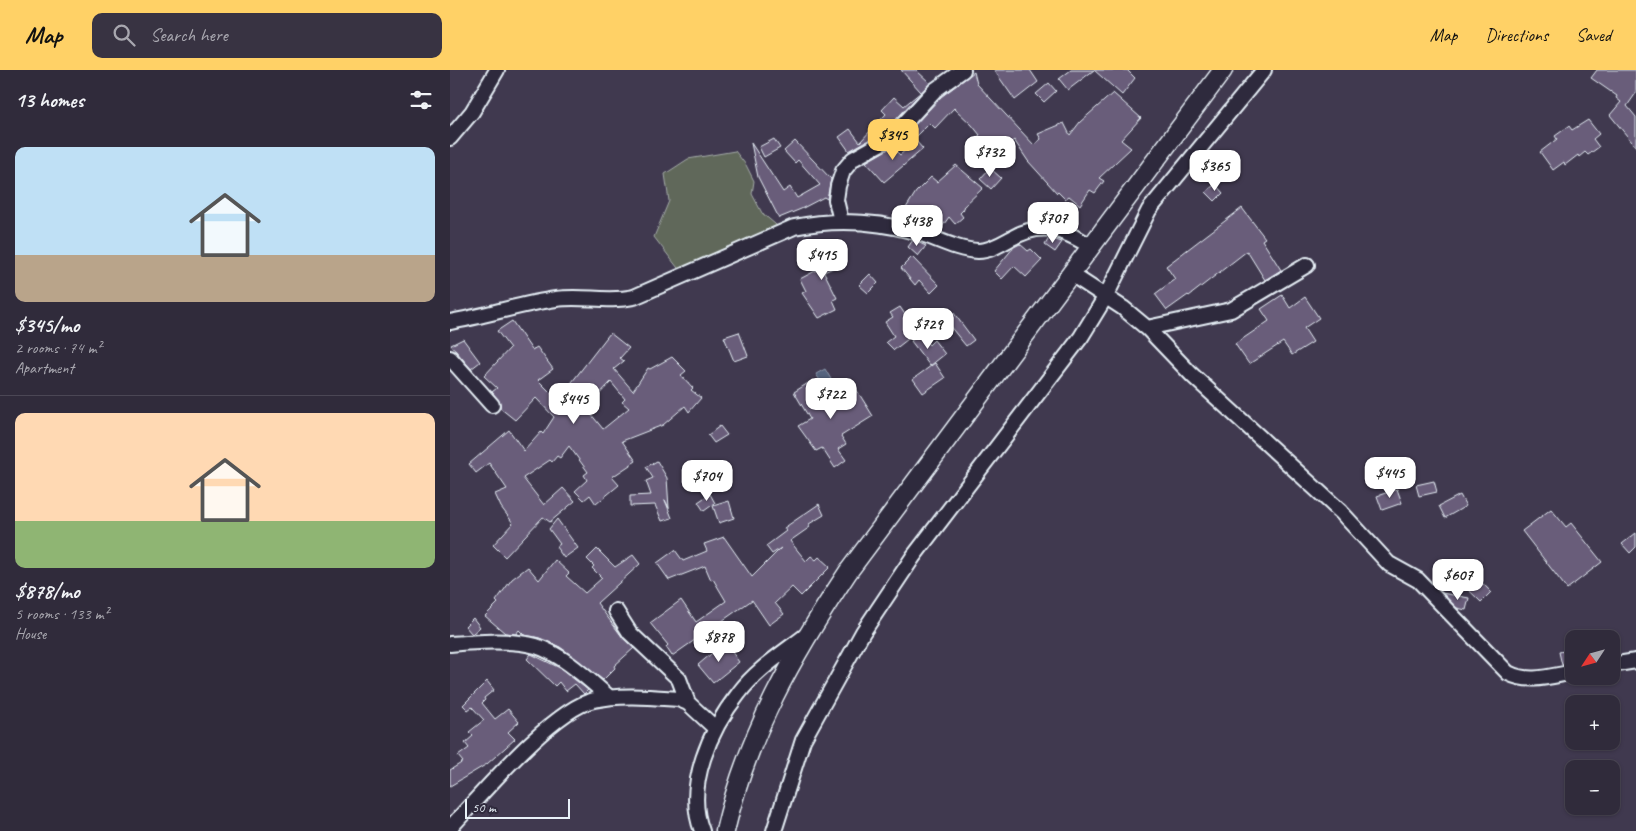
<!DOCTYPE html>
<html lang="en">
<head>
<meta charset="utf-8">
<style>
	body { margin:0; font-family:Caveat,sans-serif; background:#383342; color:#f1f3f6; height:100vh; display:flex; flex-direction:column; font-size:19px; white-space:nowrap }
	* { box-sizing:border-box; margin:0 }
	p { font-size:16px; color:#a8a7af }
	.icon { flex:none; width:28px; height:28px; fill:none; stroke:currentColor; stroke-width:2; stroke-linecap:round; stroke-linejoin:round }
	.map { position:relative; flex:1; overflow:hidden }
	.panel { display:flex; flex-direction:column; background:#302b3b; width:450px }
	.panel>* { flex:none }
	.needle { width:32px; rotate:234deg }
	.buttons { position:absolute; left:1115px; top:560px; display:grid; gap:10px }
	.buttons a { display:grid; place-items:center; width:55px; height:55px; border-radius:10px; background:#302b3b; box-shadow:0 1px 4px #0004,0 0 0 1px #4b4755; font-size:25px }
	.scale { position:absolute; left:15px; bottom:12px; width:105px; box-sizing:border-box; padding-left:5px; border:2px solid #e8f1f8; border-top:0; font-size:14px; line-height:18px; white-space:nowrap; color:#e8f1f8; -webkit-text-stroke:4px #2f2a3d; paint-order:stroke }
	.price { position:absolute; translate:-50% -42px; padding:0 11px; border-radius:10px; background:#fff; color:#222; font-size:16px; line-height:32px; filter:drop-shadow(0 1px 2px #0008) }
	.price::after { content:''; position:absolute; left:50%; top:30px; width:15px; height:11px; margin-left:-8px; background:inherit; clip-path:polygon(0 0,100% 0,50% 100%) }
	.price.on { background:#ffd166; color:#111 }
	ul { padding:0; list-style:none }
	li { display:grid; align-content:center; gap:10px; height:265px; padding:0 15px }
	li+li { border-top:1px solid #4b4755 }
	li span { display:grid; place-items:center; height:155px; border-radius:10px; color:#555 }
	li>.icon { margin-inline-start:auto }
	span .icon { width:90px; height:90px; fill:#fffc; stroke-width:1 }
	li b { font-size:21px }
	h2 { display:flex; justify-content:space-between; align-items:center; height:60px; padding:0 15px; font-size:21px }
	header { display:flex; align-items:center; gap:30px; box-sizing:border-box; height:70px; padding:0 25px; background:#ffd166; color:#111 }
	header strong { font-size:24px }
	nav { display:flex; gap:28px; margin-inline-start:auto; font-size:18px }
	.search { width:350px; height:45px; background:#383342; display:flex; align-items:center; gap:12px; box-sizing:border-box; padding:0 18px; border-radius:10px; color:#a8a7af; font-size:19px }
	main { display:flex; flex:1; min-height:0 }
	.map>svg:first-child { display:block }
</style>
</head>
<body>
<header>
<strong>Map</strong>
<div class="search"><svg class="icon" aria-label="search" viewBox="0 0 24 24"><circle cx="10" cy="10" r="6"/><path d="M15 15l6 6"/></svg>Search here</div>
<nav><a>Map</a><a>Directions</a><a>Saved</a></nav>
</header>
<main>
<section class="panel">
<h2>13 homes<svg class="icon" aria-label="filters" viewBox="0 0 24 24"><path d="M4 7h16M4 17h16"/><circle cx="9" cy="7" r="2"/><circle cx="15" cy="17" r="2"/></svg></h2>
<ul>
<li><span style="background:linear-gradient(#bfe0f5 70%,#b9a48a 0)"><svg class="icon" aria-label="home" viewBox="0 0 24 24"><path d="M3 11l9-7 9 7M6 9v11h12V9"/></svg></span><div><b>$345/mo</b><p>2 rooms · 74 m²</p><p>Apartment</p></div></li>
<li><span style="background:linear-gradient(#ffd9b3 70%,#8fb573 0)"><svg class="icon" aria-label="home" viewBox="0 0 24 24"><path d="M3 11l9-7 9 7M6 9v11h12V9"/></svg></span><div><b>$878/mo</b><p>5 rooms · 133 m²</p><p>House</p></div></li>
</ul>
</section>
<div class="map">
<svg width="1186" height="761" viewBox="0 0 1186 761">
	<rect width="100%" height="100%" fill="#40394f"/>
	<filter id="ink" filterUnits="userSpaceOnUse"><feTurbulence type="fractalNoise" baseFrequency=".02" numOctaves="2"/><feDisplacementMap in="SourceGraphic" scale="10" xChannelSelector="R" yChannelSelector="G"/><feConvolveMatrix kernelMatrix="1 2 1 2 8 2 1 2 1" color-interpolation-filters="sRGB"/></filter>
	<g filter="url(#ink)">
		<path fill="#61675a" stroke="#a4aca9" d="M285,81L296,95L304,111L302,124L312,143L332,160L231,202L204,167L219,131L215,104L238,89Z"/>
		<path fill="#54637e" stroke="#8f9caf" d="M375,299L385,316L377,322L366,304Z"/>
		<path fill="#695d7a" stroke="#e8f1f8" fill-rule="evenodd" d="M451,0H466L480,13L436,60L399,81L389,67L400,59L410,72L436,44L432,40L444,27L454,36L471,22Z
			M544,0H580L588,12L565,30Z
			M621,0H677L685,8L672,25L644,0L618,20L609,9Z
			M1147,0H1186V23L1177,36L1186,47V77L1160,45L1171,32L1166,28L1167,26L1141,8Z
			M524,2L527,14L584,75L591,69L588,64L614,53L620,65L630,52L663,23L691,48L671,70L681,78L649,108L654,111L645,123L640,120L630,135L619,126L615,129L608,122L607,123L578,91L564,70L554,78L551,73L532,85L522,71L530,65L522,55L504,38L485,58L480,53L467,66L460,60L491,27Z
			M599,13L606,21L594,32L586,24Z
			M1138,50L1149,64L1143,69L1149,77L1138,85L1135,82L1129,87L1128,85L1115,95L1114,92L1103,100L1090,82L1107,69L1105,66L1119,56L1122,60Z
			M324,69L330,78L314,87L309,77Z
			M345,71L381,109L377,129L374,127L351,139L329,148L308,107L301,73L333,122L340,117L347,128L370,115L348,90L345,93L334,81Z
			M466,71L473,79L434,112L416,92L442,77L450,85Z
			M506,95L533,118L513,137L514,139L510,143L513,147L505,154L499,147L489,161L456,138L466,122L481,107L487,112Z
			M540,98L551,108L541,119L530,109Z
			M765,114L773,123L765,131L756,122Z
			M792,138L815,168L812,170L831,200L815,210L797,181L739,226L738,225L717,240L705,224L725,209L716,196Z
			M599,168L612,172L605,182L595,175Z
			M463,170L476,176L468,186L458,177Z
			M385,174L394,193L374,202L387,228L383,230L387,239L369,248L352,223L356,221L350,209L367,200L358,187Z
			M570,174L578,181L581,179L592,190L576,207L564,196L552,209L544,201L564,177Z
			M462,187L489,215L481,223L469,210L465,215L451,198Z
			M420,204L428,213L418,223L409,215Z
			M832,225L840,238L855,227L869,248L854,258L863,272L842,285L833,272L799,294L785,274L819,251L811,239Z
			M450,237L467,262L444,280L436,272L444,266L435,252L443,247L440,243Z
			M503,242L524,270L516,276L494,249Z
			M62,251L82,280L87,277L103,299L88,310L108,330L160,263L179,278L170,288L174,291L164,299L183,321L198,298L200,299L222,287L236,301L231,305L243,318L241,320L251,328L239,342L235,336L213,355L172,371L186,391L162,407L169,415L146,434L140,425L134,430L125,421L137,410L134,405L138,402L119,376L110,388L107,386L102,392L100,390L73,408L94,435L113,418L125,431L100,452L93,447L55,487L43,475L63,453L51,437L45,424L57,419L39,393L26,403L19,394L59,360L74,381L91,362L93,364L104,347L86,328L65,350L50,338V333L42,322L47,318L34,306L60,278L47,261ZM161,312L175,329L172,332L179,338L153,359L136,338Z
			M289,262L298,286L284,291L274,267Z
			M470,264L479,275L484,270L495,284L480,296L461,271Z
			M13,269L30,292L21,299L1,275Z
			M485,293L495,308L473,323L463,309Z
			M363,310L380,336L406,319L423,346L391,366L396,374L388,379L396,390L385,398L372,378L366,381L348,356L360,349L344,322Z
			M270,356L277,365L264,373L258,365Z
			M207,391L217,408L219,438L215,430L222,448L212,451L205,435L180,436V426L201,425L196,411L203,408L196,397Z
			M984,411L987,422L969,426L966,415Z
			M947,419L952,433L932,440L927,426Z
			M260,424L265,433L254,441L248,432Z
			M1010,425L1016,436L995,448L989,436Z
			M279,431L284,448L269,453L263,436Z
			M369,434L374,445L359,454L360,457L340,471L356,491L361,486L366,490L369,487L380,497L351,526L342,517L325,533L334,544L319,555L302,530L222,586L216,577L218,575L200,553L231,530L246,552L276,531L263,509L261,510L255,496L219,510L207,493L225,480L233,491L257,481L254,474L274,467L302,507L331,478L322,484L316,476L336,461L334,458Z
			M1101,439L1116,457L1121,453L1152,492L1117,519L1072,461Z
			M107,449L128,478L114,488L106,477L110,474L99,459Z
			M1186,463V477L1180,483L1172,474Z
			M147,479L165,497L183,485L190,494L147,533L173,568L184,578L164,596L165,598L153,610L110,577L89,568L74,565L69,560L66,564L55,563L35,546L48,533L46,531L62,509L78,497L89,510L105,490L119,503L116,506L135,523L152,508L142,498L144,496L137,489Z
			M1011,491L1041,522L1031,532L1000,502Z
			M992,523L1019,528L1016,540L1007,538Z
			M23,548L30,557L22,564L15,556Z
			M275,572L289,592L263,613L248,595Z
			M1124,579V593L1112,595L1109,582Z
			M81,584L110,598L138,620L134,624L125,614L116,621L109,612L105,616L77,589Z
			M37,611L44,620L34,628L35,630L32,633L45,649L58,639L69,652L58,662L65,669L37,694L0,716V700L13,692L8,686L19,678L15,673L23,666L19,662L34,650L22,637L18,640L13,635Z"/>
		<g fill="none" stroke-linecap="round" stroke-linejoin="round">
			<g stroke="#e8f1f8" stroke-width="18">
				<path id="minor" d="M0,68L22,42L47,0
					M391,151L386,130L388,116L393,101L403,89L442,67L485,20L513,0
					M621,204L673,238L697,258L742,305L891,442L939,494L968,510L1058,603C1079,614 1101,606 1124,602
					M0,252C36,246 70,234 106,229C132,225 158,233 184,227L344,157C384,149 426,151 466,162C486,168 506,180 528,181C539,181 551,174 560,169C593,150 612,159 642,177
					M697,258L781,240L857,195
					M0,288L42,335
					M166,541L180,563L229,609L238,633
					M0,574C24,572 62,569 86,576C112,584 138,609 159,627
					M1161,595L1186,591
					M0,758C31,725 103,639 144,630C170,624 201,627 228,629L238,633L265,658
					M252,761C234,716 261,658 289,623C306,600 333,583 355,566
					M324,761L353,670L413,562L463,487L631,267L656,226L699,140L814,0"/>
			</g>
			<g stroke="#e8f1f8" stroke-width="21">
				<path id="major" d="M275,761C298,663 343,585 398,502L773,0"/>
			</g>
			<use href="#minor" stroke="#2f2a3d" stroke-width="14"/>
			<use href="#major" stroke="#2f2a3d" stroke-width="18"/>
		</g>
	</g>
</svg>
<div class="buttons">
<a><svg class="needle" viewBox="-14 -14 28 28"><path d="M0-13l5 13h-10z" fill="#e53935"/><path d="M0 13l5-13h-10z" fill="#a8a7af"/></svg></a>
<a>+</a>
<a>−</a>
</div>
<div class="scale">50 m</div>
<b class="price on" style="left:443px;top:91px">$345</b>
<b class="price" style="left:540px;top:108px">$732</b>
<b class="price" style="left:765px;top:122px">$365</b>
<b class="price" style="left:603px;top:174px">$707</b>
<b class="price" style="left:467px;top:177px">$438</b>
<b class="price" style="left:372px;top:211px">$415</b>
<b class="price" style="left:478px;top:280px">$729</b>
<b class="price" style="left:381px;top:350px">$722</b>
<b class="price" style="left:124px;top:355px">$445</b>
<b class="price" style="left:940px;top:429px">$445</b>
<b class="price" style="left:257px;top:432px">$704</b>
<b class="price" style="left:1008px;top:531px">$607</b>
<b class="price" style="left:269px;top:593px">$878</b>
</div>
</main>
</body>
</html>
